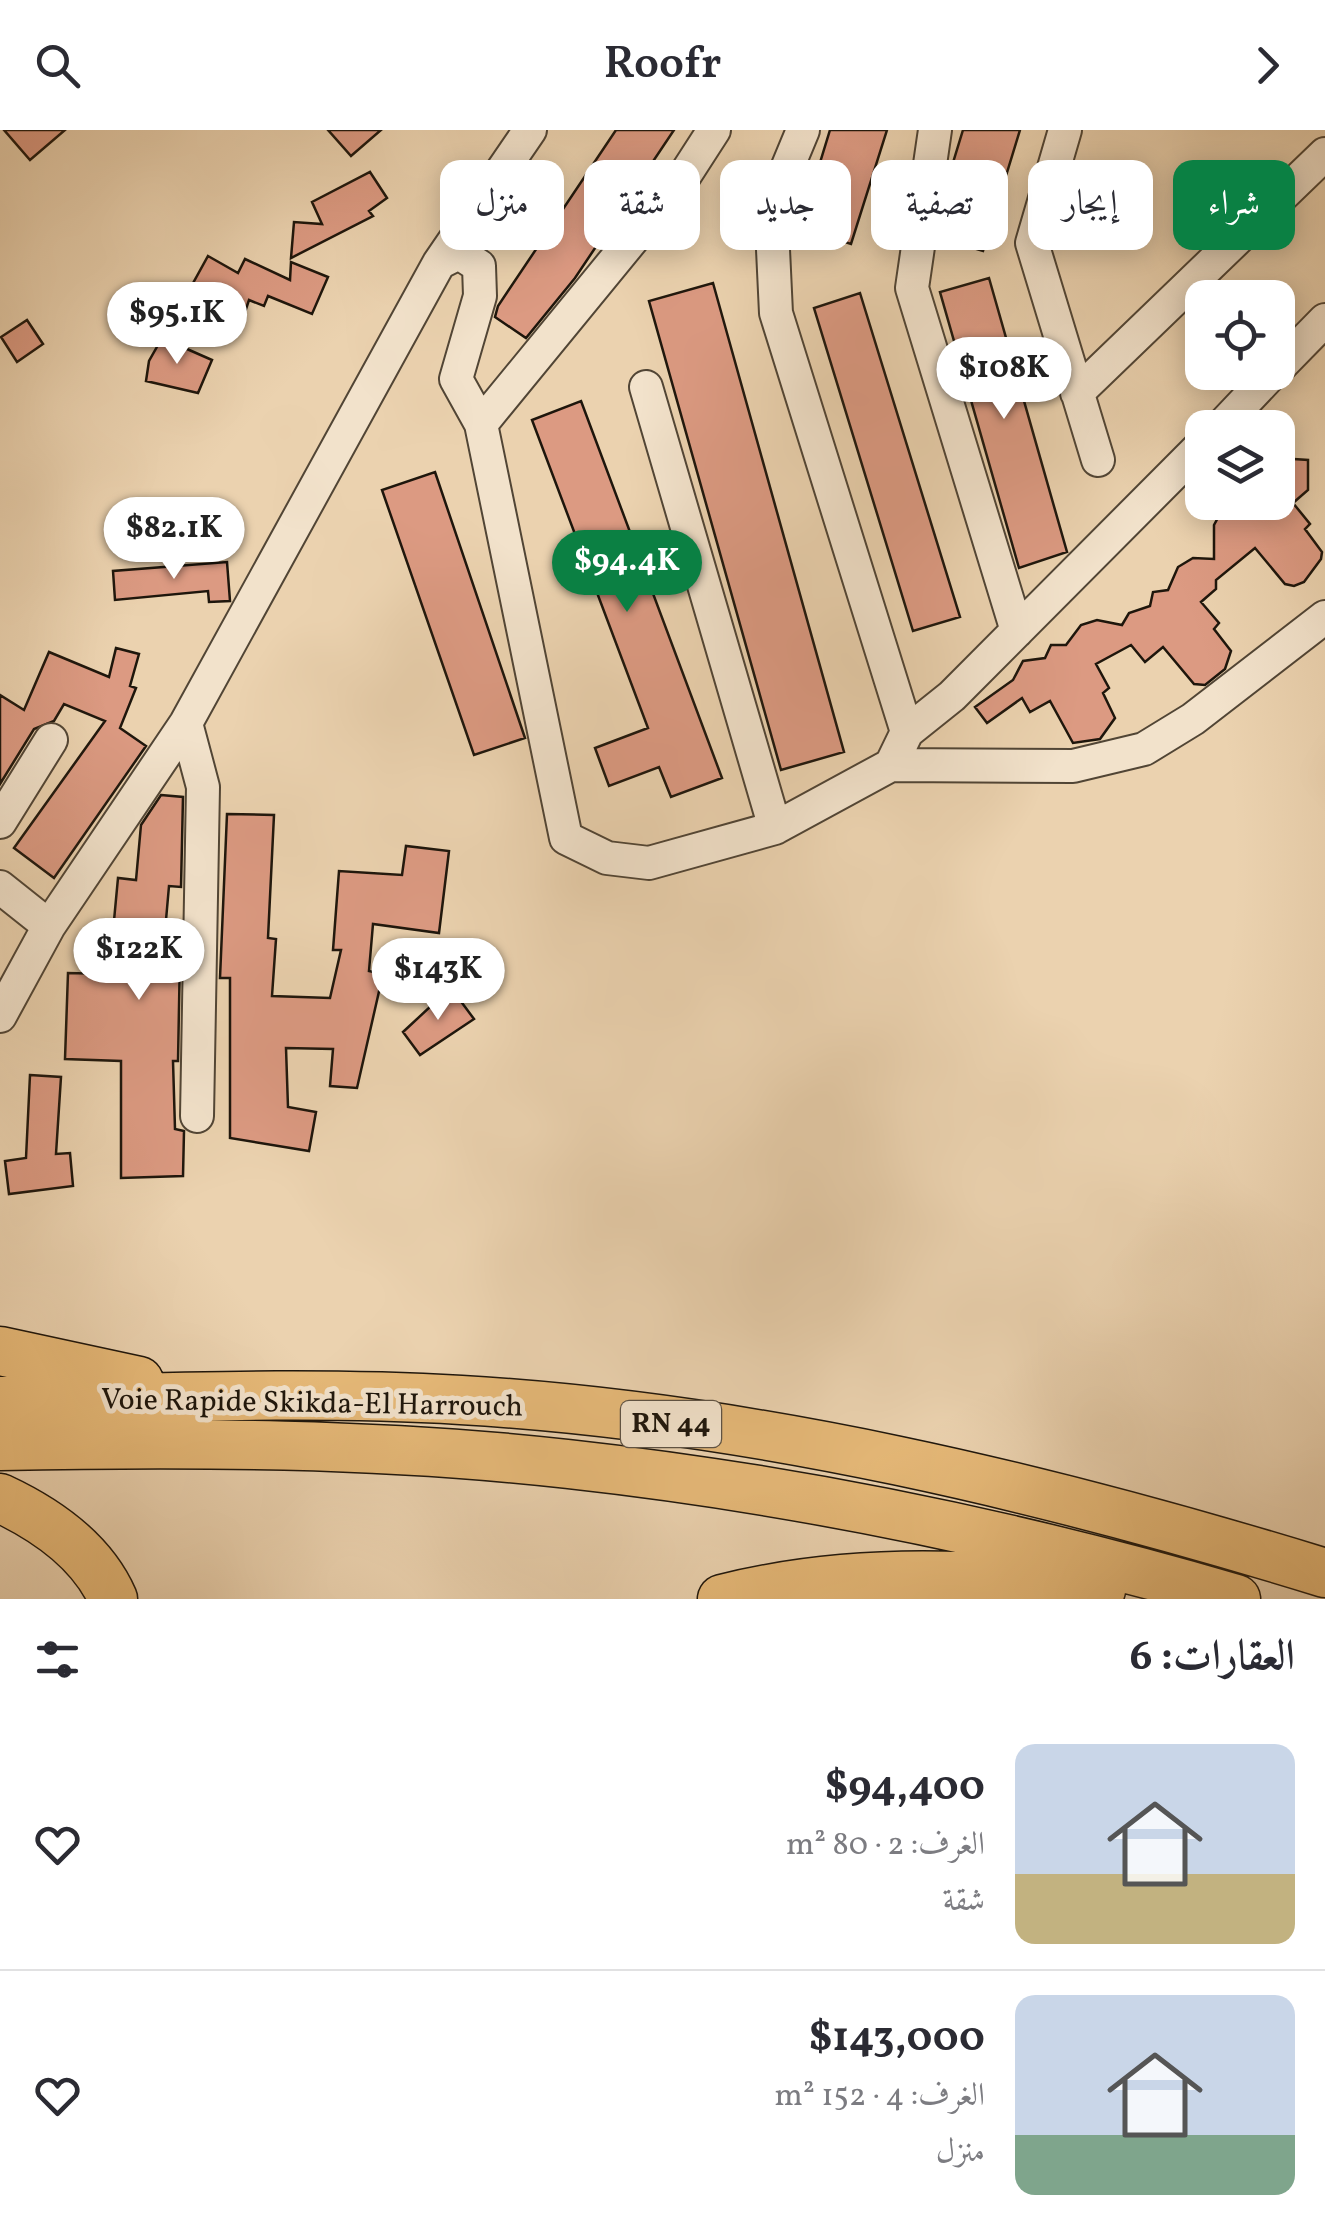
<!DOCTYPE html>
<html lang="ar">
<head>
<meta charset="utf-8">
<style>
	body { margin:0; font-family:Vollkorn,Amiri,serif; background:#f2f2f3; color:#2b2b33; direction:rtl; height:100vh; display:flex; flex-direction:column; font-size:38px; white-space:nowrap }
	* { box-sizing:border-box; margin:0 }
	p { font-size:32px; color:#7c7c81 }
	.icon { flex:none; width:55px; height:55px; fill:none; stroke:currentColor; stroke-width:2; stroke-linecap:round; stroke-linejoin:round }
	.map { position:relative; height:1469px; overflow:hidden; direction:ltr }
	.side { display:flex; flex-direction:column; background:#fff; flex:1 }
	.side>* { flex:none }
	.top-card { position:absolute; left:30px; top:30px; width:1265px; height:90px; direction:rtl; display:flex; gap:20px }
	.controls { position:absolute; left:1185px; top:150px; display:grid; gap:20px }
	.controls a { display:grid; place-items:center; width:110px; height:110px; border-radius:20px; background:#fff; box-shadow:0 5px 25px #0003; font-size:50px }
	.price { position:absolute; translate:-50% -85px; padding:0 22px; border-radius:35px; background:#fff; color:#222; font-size:32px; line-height:65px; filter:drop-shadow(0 2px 5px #0008) }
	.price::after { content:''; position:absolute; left:50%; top:60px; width:30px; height:22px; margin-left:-15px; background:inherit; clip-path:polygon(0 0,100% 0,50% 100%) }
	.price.current { background:#0b8043; color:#fff }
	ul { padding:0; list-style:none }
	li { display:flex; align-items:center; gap:30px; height:250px; padding:0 30px }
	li+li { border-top:2px solid #e1e1e2 }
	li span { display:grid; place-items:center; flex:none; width:280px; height:200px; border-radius:20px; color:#555 }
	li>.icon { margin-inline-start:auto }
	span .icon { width:120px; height:120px; fill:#fffc; stroke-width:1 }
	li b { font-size:42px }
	h2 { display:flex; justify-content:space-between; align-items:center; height:120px; padding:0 30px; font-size:42px }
	.pill { padding:0 35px; border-radius:20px; background:#fff; box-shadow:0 5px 25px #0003; font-size:35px; line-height:90px }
	.pill.current { background:#0b8043; color:#fff }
	header { display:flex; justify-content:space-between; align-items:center; height:130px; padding:0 30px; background:#fff; font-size:45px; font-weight:600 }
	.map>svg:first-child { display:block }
</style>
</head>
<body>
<header><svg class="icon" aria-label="forward" viewBox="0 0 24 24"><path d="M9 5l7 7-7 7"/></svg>Roofr<svg class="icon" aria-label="search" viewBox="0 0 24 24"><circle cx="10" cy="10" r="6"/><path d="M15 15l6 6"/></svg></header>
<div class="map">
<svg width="1325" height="1469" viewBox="0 0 1325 1469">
	<rect width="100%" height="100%" fill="#ebd2af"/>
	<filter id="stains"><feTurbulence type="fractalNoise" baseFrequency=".002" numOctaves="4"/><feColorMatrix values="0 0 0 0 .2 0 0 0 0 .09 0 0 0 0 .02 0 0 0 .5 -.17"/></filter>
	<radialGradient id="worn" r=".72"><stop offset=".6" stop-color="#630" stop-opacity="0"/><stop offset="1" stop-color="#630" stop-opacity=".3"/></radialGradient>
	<path fill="#dc9a82" stroke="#1e160c" stroke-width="2.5" d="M4,0H65L30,30Z
		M328,0H381L351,26Z
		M616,0H674L575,148L526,208L495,187L498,176Z
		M830,0H887L851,114L800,98Z
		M963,0H1020L983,121L940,108L948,49Z
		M370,42L387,68L369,81L373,86L291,128L294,92L322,94L312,72Z
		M208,126L238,143L245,129L290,150L291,132L328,147L312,184L268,166L264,176L249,170L246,179L237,175L235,179L192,155Z
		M989,148L1067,422L1019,438L940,162Z
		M713,153L844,622L781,640L649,171Z
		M860,163L960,487L913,501L814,178Z
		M125,169L146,171L142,203L121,201Z
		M27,190L43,214L17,232L1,207Z
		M162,208L212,230L198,263L146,251L149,231Z
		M581,271L722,648L671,667L659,637L609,656L595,618L648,598L532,290Z
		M1278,328L1308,330V360L1293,373L1310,394L1305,399L1322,422L1321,429L1304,452L1294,456L1285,454L1255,418L1216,450V459L1201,472L1219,493L1214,499L1231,521L1225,539L1205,555L1194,554L1163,517L1145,532L1131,515L1096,534L1109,558L1103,563L1115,588L1100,609L1073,613L1050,571L1030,582L1022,568L987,593L975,577L1013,550L1023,531L1045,528L1051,515H1066L1081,495L1097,490L1122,495L1129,483L1150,476L1153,462L1168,460L1178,437L1193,428L1214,429V395L1220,384L1242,372H1278Z
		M435,342L525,608L474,625L382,360Z
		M227,432L230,471L209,472L208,461L115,470L113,441Z
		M116,518L139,524L130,556L136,558L120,598L146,616L54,748L14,718L105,591L64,574L54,591L34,599L0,654V565L24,580L49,522L109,547Z
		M161,665L183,667L181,757L169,756L163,824H180L178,931H173L175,999L184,1001L183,1046L121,1048V931L65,929L68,843L109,844L118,748L136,750L141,695Z
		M227,684L274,685L268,808L276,809L272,866L330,868L341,820H333L339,741L402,745L406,716L449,721L439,803L373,794L369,841L383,844L357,958L330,956L333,919L286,918L288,977L316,982L309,1021L230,1008V848H220Z
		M446,862H454L474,889L420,925L403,902Z
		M30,945L61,947L56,1024L70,1023L73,1056L9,1064L5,1031L26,1028Z"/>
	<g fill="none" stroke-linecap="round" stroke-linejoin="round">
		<g stroke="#514535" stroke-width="36">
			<path id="minor" d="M714,0L685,45L481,294L566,708L607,728L649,733L775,698L891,635L1073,636L1144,619L1193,589L1325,487
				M803,0L771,77L776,183L907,602L891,635
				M935,0L912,158L1017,501
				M1065,0L1032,113L1098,330
				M439,133L459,123L479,136L480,166L456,249L481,294
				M1278,238L1325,190
				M646,257L775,698
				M1077,263L1325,24
				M1220,298L1273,242
				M186,593L203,657L197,986
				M907,602L952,566L1202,315
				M0,692L51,610
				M0,757L49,796
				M0,886L49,796L186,593L439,133L530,0"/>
		</g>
		<g stroke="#1e160c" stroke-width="51">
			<path id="highway" d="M0,1221L139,1251
				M0,1271C153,1268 308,1261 461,1270C753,1287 1045,1357 1325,1443
				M0,1316C189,1312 380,1313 568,1334C794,1359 1018,1405 1236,1469
				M0,1368C45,1389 92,1421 113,1469
				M722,1469C845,1438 977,1441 1101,1460"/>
		</g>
		<use href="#minor" stroke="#f2e2cb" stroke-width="32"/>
		<use href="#highway" stroke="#e6b978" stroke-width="48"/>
	</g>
	<g text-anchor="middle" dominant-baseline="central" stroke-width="10" stroke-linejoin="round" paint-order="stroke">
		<rect fill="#f2e2cb" stroke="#5e5345" stroke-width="2.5" x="621" y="1271" width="100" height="46" rx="8"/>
		<g font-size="28" font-weight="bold" fill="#1e160c">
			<text x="671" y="1294">RN 44</text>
		</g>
		<g font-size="30" fill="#1e160c" stroke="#f2e2cb">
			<text transform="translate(312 1274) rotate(1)">Voie Rapide Skikda-El Harrouch</text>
		</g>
	</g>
	<rect width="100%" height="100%" filter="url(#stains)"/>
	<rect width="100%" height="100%" fill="url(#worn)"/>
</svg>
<div class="controls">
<a><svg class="icon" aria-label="locate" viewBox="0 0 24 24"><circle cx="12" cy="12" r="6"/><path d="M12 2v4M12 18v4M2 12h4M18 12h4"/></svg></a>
<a><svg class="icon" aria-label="layers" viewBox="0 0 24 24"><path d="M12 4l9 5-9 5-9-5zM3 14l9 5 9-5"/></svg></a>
</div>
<b class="price" style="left:177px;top:237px">$95.1K</b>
<b class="price" style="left:1004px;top:292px">$108K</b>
<b class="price" style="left:174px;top:452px">$82.1K</b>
<b class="price current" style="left:627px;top:485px">$94.4K</b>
<b class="price" style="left:139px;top:873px">$122K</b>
<b class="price" style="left:438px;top:893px">$143K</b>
<div class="top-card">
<a class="pill current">شراء</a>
<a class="pill">إيجار</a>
<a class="pill">تصفية</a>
<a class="pill">جديد</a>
<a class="pill">شقة</a>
<a class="pill">منزل</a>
</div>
</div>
<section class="side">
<h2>العقارات: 6<svg class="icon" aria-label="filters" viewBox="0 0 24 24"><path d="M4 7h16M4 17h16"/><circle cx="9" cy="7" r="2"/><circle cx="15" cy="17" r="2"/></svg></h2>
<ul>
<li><span style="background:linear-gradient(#c9d6e8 65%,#c2b280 0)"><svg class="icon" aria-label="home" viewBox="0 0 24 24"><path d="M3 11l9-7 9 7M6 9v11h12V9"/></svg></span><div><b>$94,400</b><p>الغرف: 2 · 80 m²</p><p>شقة</p></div><svg class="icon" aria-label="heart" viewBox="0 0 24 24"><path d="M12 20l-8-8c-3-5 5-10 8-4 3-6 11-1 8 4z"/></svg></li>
<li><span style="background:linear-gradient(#c9d6e8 70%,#7fa58c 0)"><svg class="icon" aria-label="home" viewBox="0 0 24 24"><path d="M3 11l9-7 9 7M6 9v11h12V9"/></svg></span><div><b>$143,000</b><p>الغرف: 4 · 152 m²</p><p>منزل</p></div><svg class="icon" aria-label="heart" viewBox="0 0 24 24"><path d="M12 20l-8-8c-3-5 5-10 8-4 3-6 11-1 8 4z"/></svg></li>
</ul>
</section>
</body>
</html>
